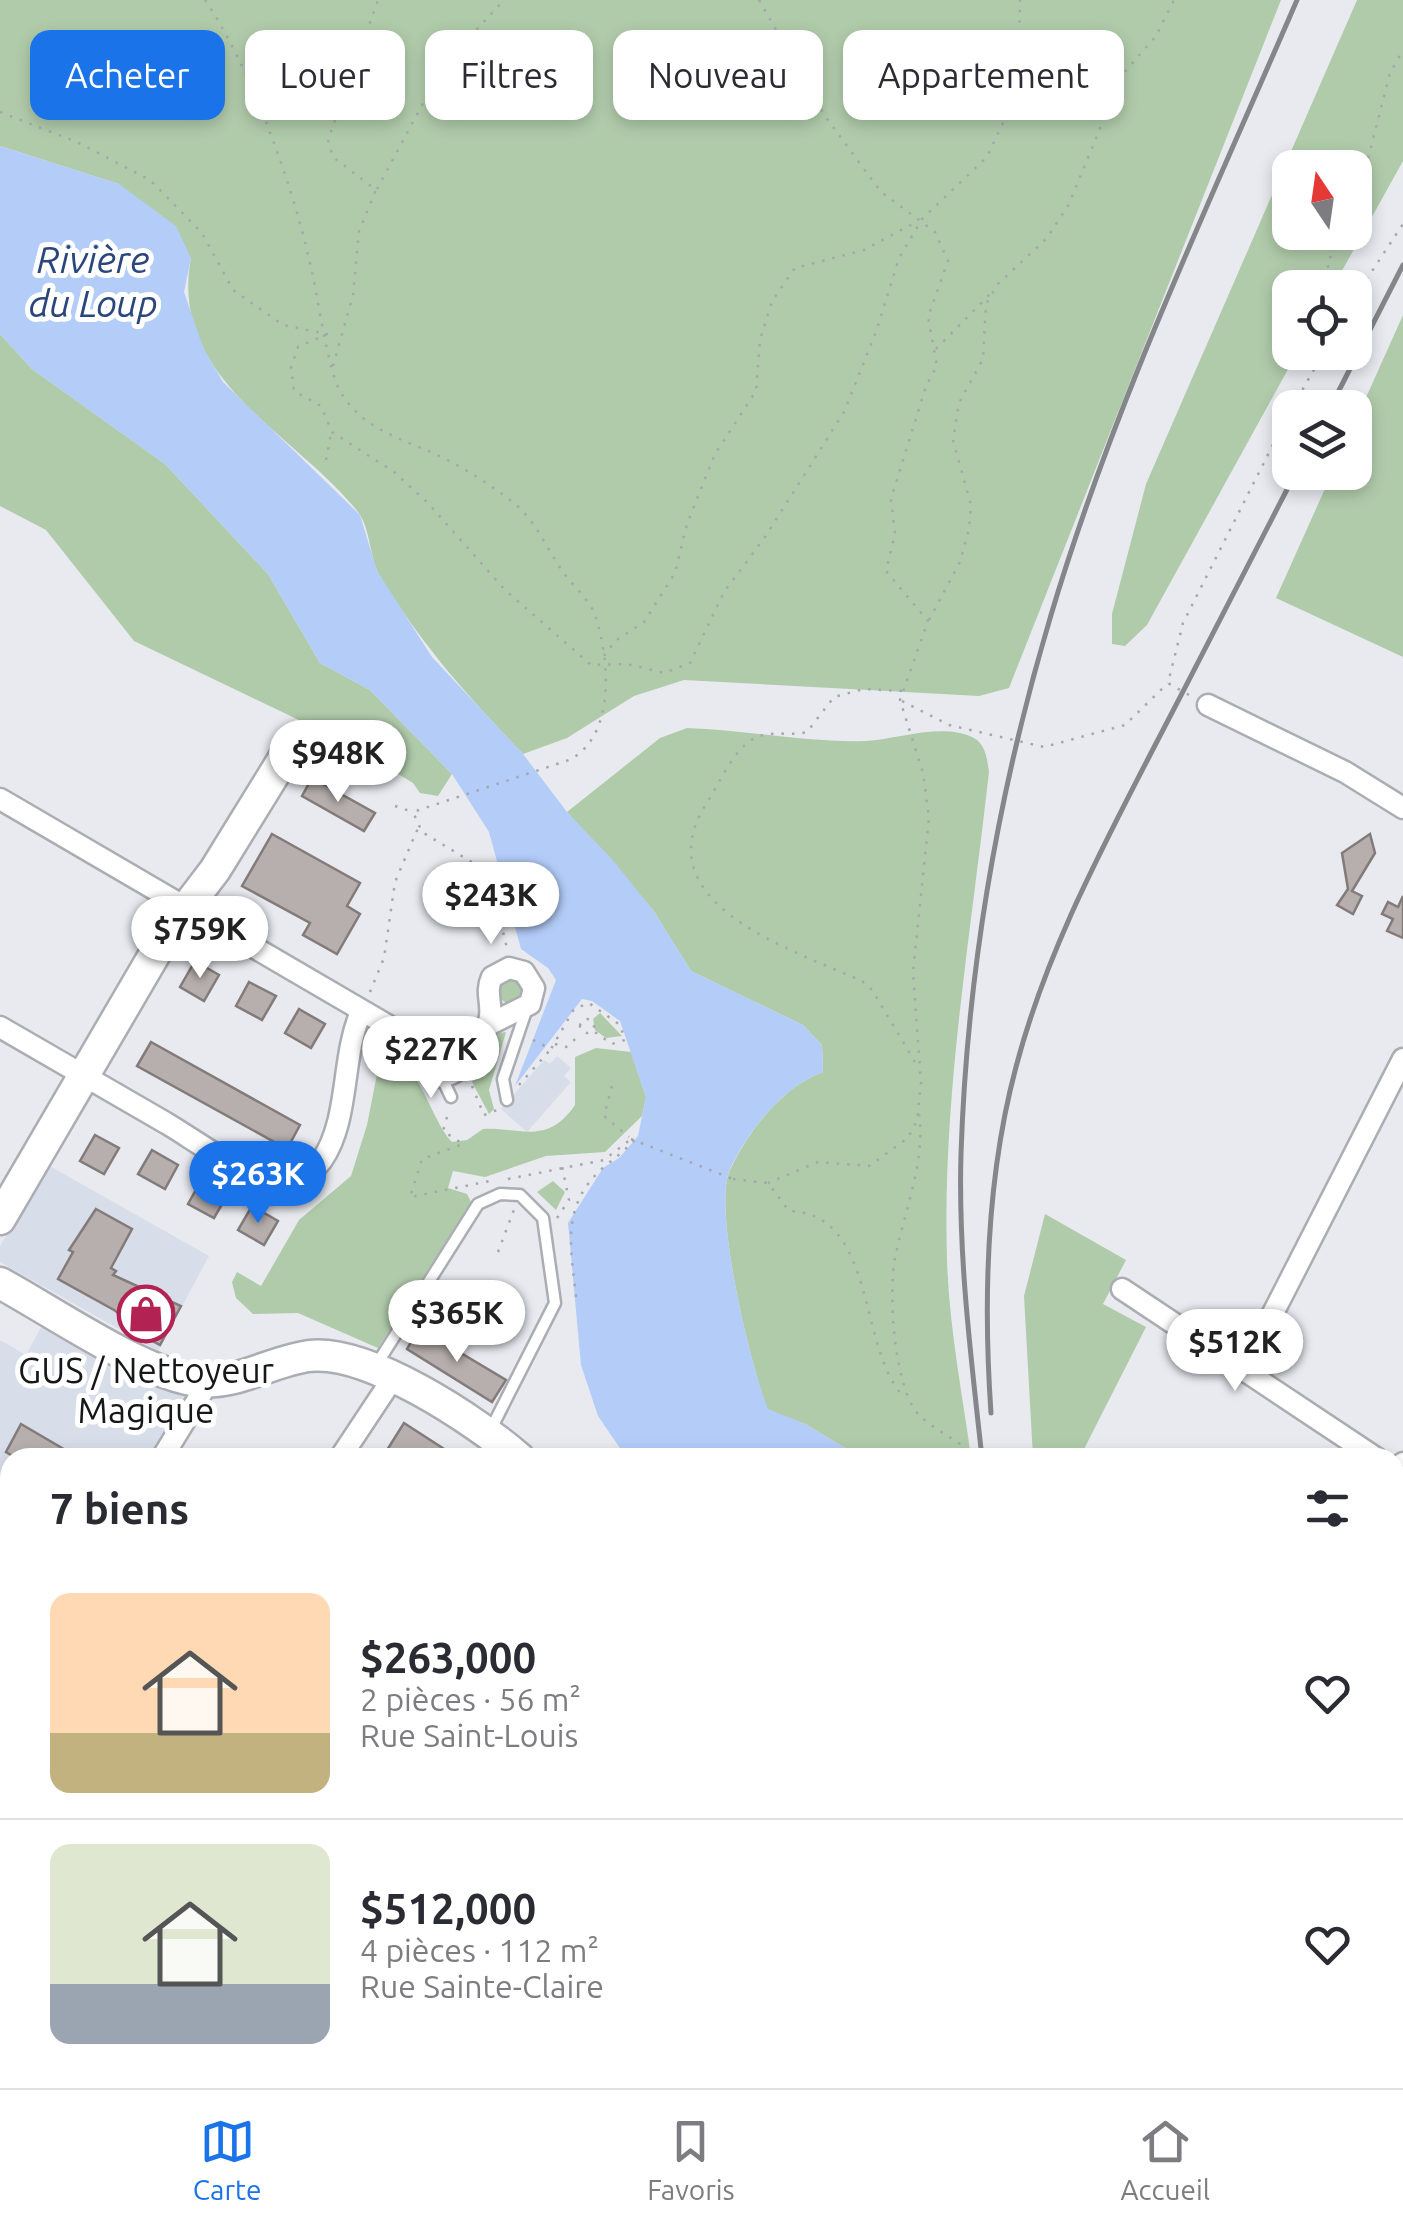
<!DOCTYPE html>
<html lang="fr">
<head>
<meta charset="utf-8">
<style>
	body { margin:0; font-family:Ubuntu,sans-serif; background:#f7f7f7; color:#2b2b33; height:100vh; display:flex; flex-direction:column; font-size:38px; white-space:nowrap }
	* { box-sizing:border-box; margin:0 }
	p { font-size:32px; color:#7c7c81 }
	.icon { flex:none; width:55px; height:55px; fill:none; stroke:currentColor; stroke-width:2; stroke-linecap:round; stroke-linejoin:round }
	.map { position:relative; flex:1; overflow:hidden }
	.drawer { position:absolute; left:0px; top:1448px; width:1405px; height:642px; display:flex; flex-direction:column; background:#fff; border-radius:30px 30px 0 0; box-shadow:0 5px 15px #0003 }
	.drawer>* { flex:none }
	.top-card { position:absolute; left:30px; top:30px; width:1345px; height:90px; display:flex; gap:20px }
	.needle { width:65px; rotate:347deg }
	.buttons { position:absolute; left:1272px; top:150px; display:grid; gap:20px }
	.buttons a { display:grid; place-items:center; width:100px; height:100px; border-radius:20px; background:#fff; box-shadow:0 5px 15px #0003; font-size:50px }
	.price { position:absolute; translate:-50% -85px; padding:0 22px; border-radius:35px; background:#fff; color:#222; font-size:32px; line-height:65px; filter:drop-shadow(0 2px 5px #0008) }
	.price::after { content:''; position:absolute; left:50%; top:60px; width:30px; height:22px; margin-left:-15px; background:inherit; clip-path:polygon(0 0,100% 0,50% 100%) }
	.price.selected { background:#1a73e8; color:#fff }
	ul { padding:0; list-style:none }
	li { display:flex; align-items:center; gap:30px; height:250px; padding:0 50px }
	li+li { border-top:2px solid #e1e1e2 }
	li span { display:grid; place-items:center; flex:none; width:280px; height:200px; border-radius:20px; color:#555 }
	li>.icon { margin-inline-start:auto }
	span .icon { width:120px; height:120px; fill:#fffc; stroke-width:1 }
	li b { font-size:42px }
	h2 { display:flex; justify-content:space-between; align-items:center; height:120px; padding:0 50px; font-size:42px }
	.pill { padding:0 35px; border-radius:20px; background:#fff; box-shadow:0 5px 15px #0003; font-size:35px; line-height:90px }
	.pill.selected { background:#1a73e8; color:#fff }
	.tabs { display:flex; justify-content:space-around; align-items:center; height:140px; border-top:2px solid #e1e1e2; background:#fff; font-size:28px; color:#7c7c81 }
	.tabs a { display:grid; justify-items:center; gap:5px }
	.tabs .selected { color:#1a73e8 }
	.map>svg:first-child { display:block }
</style>
</head>
<body>
<div class="map">
<svg width="1403" height="2088" viewBox="0 0 1403 2088">
	<rect width="100%" height="100%" fill="#e8eaf0"/>
	<path fill="#d8ddea" d="M557,1056L571,1068L564,1076L571,1082L527,1132L501,1109L544,1060L550,1064Z
		M48,1165L209,1256L158,1351L0,1262V1246Z
		M45,1320L187,1395L148,1457L10,1458V1621L0,1616V1340L26,1355Z"/>
	<path fill="#b0cbaa" fill-rule="evenodd" d="M0,0H1281L1009,688L979,696L684,680L634,696L567,738L523,754C466,694 424,648 380,576C369,558 371,529 358,512C295,433 168,379 191,258L119,184L0,146Z
		M1357,0H1403V161L1333,287L1290,288V352L1297,353L1147,625L1125,646L1112,644V614L1146,484ZM1290,168H1355V232H1290Z
		M1403,315V657L1276,598L1332,473L1355,472V422Z
		M0,334L32,369L165,464L268,574L320,663L370,690L452,774L438,796L420,793L413,783L351,745L134,641L46,530L0,506Z
		M687,728C746,730 808,743 866,741C898,739 944,722 974,738C986,745 987,759 989,772C971,934 942,1096 947,1260C949,1326 962,1392 971,1457H860L805,1424L768,1410C751,1367 712,1209 730,1170C749,1130 782,1087 823,1072L822,1045L803,1025L691,971L653,910L567,812L660,738Z
		M498 991a12 12 0 1 1 24 0a12 12 0 1 1-24 0Z
		M600,1013L622,1036L606,1038L595,1030L593,1019Z
		M506,1032L489,1090L494,1109L489,1114L472,1082L499,1033Z
		M596,1048L631,1052L646,1097L642,1116L605,1152L546,1156L485,1177L453,1171L448,1188L467,1194L471,1202L378,1348L298,1313L253,1314L236,1298L232,1282L237,1272L261,1286L299,1220L351,1176L367,1125L380,1059L388,1054C419,1062 431,1120 452,1142L467,1140L483,1129C520,1127 547,1146 575,1105V1057Z
		M553,1181L565,1192L556,1210L537,1192Z
		M1045,1214L1126,1260L1103,1304L1146,1327L1080,1457H1033L1024,1296Z"/>
	<path fill="#b3ccf8" d="M0,146L119,184L176,226L191,258L184,292L203,347L223,382L360,515L377,571L432,657L523,754L567,812L611,858L653,910L691,971L803,1025L822,1045L823,1072C782,1087 749,1130 730,1169C712,1209 751,1367 768,1409L805,1424L860,1457H626L598,1416L581,1365L568,1223L603,1168L619,1158L638,1136L646,1097L620,1021L592,1001L582,999L515,1086L556,980L548,968L521,949L489,832L452,774L370,690L320,663L268,574L165,464L32,369L0,334Z
		M1163,2080H1275L1281,2088H1167Z"/>
	<path fill="#b6afad" stroke="#827b79" stroke-width="2.5" d="M312,778L375,813L364,831L302,796Z
		M272,834L360,883L347,906L360,914L337,954L303,935L310,923L242,886Z
		M1370,834L1375,853L1352,891L1362,896L1353,914L1337,905L1348,889L1342,853Z
		M1403,896V938L1387,931L1393,919L1382,914L1388,902L1398,907Z
		M195,961L219,975L204,1001L180,987Z
		M249,982L276,996L262,1020L236,1006Z
		M299,1009L325,1024L311,1048L285,1033Z
		M151,1042L300,1125L287,1149L137,1066Z
		M95,1135L119,1148L104,1174L80,1161Z
		M152,1150L178,1165L165,1189L138,1174Z
		M202,1179L228,1194L214,1218L188,1204Z
		M252,1206L278,1221L264,1245L238,1230Z
		M96,1209L132,1229L111,1268L116,1271L113,1275L181,1306L160,1345L138,1333L140,1328L114,1310L58,1279L73,1252L69,1250Z
		M419,1328L506,1380L492,1402L407,1349Z
		M404,1423L458,1458H382Z
		M21,1424L79,1458H16L6,1452Z"/>
	<g fill="none" stroke-linecap="round" stroke-linejoin="round">
		<g stroke="#abadb3" stroke-width="15">
			<path id="lane" d="M442,1078L451,1097
				M507,1100L503,1079L527,1008
				M375,1367L478,1204L500,1194L520,1195L543,1218L555,1303L491,1429
				M1028,2080L1030,2088"/>
		</g>
		<g stroke="#abadb3" stroke-width="25">
			<path id="street" d="M1208,705L1345,772L1403,808
				M0,799L387,1025L436,1076C461,1081 487,1039 490,1016C492,1002 485,992 492,977L509,968L524,972L534,988L530,1004L488,1025
				M0,1027C56,1059 111,1091 166,1123C200,1143 243,1178 283,1181C297,1182 313,1172 322,1160C350,1119 341,1057 361,1012
				M1122,1289L1376,1458
				M1244,1370L1403,1059
				M162,1458L209,1381
				M340,1458L393,1378
				M1398,1472L1403,1463
				M0,1721L10,1703
				M1395,1721L1403,1727
				M0,1876L10,1882
				M1395,1958L1403,1959
				M319,2080L331,2088
				M1349,2080L1356,2088
				M182,2088L187,2080
				M701,2088L706,2080"/>
		</g>
		<g stroke="#abadb3" stroke-width="35">
			<path id="secondary" d="M0,1219L167,933L215,870L289,750
				M0,1283C52,1311 142,1374 198,1381C238,1385 271,1361 309,1356C368,1349 475,1420 519,1458
				M0,1502L10,1508
				M917,2080L925,2088"/>
		</g>
		<path stroke="#a6a7ac" stroke-width="2.5" stroke-dasharray="2.5 8" stroke-linecap="butt" d="M205,0C249,64 292,183 309,259C317,289 327,368 340,391C364,434 414,441 453,463C472,473 493,487 510,500C536,519 545,547 563,572C573,586 589,599 595,615C609,656 617,736 569,760L413,812L422,832L488,872L508,952
			M759,0L825,116L881,192L935,232L948,261L928,317L937,366L926,386L891,499L895,533L886,571L928,621L900,700L923,773L929,818L913,972L921,1083L917,1120L908,1138L869,1166L818,1162L768,1183
			M0,112L77,142L150,180L202,233L233,290L283,325L327,334L298,347L291,368L294,391L321,406L332,432L394,472L428,503L504,589L591,665L627,664L664,673L690,663L724,592L765,537L844,412L876,332L899,258L922,219L987,157L1011,106L1019,55L1020,0
			M377,189L443,66L504,0
			M1355,209L1390,73L1403,50
			M1334,288L1327,263L1345,232
			M1355,297L1403,224
			M936,349L993,291
			M333,366L353,295L359,231L376,190L333,157L328,140L378,0
			M1292,408L1324,352
			M326,460L331,434
			M929,620L960,562L969,529L971,505L953,440L959,403L983,359L986,304L998,284L1047,238L1069,204L1122,75L1156,36L1174,0
			M604,656L615,641L644,622L675,573L687,524L715,454L756,391L760,340L772,301L795,268L864,250L918,221
			M902,691L864,689L834,697L807,732C792,736 775,731 760,736C737,742 720,782 708,801C640,903 793,950 862,981L872,990L918,1067
			M1189,695L1168,683L1183,623L1290,411
			M902,701L949,725L1044,747L1125,725L1168,683
			M395,806L413,812
			M370,992L384,958L395,882L418,828
			M580 1026a7 7 0 1 1 14 0a7 7 0 1 1-14 0Z
			M533,1040L551,1049L574,1009L589,1003L620,1025L625,1040L612,1044L592,1030
			M555,1044L566,1047L581,1034
			M519,1085L550,1050
			M472,1086L484,1115L497,1110
			M612,1086L604,1116L629,1137
			M919,1114C926,1160 904,1213 895,1258C888,1293 894,1389 919,1415C931,1427 949,1436 963,1446
			M447,1117L443,1131L463,1144L422,1159L410,1197L495,1180
			M508,1179L604,1160L631,1139
			M733,1179L768,1183L789,1211C878,1213 857,1351 905,1398
			M557,1218L569,1200L562,1166
			M498,1252L515,1207
			M576,1297C571,1247 560,1205 604,1167C616,1157 627,1149 638,1136
			M1275,2080L1281,2088"/>
		<use href="#lane" stroke="#fff" stroke-width="10"/>
		<use href="#street" stroke="#fff" stroke-width="20"/>
		<use href="#secondary" stroke="#fff" stroke-width="30"/>
		<path stroke="#84868a" stroke-width="5" d="M1330,408L1403,265
			M991,1413C983,1298 986,1179 1016,1067C1045,956 1098,856 1150,755C1199,661 1247,567 1296,472
			M982,1458C971,1357 958,1255 961,1154C967,972 999,789 1051,615C1114,403 1210,202 1297,0
			M1064,2080L1066,2088"/>
		<path stroke="#a6a7ac" stroke-width="2.5" stroke-dasharray="2.5 8" stroke-linecap="butt" d="M631,1139L733,1179"/>
	</g>
	<defs>
		<g id="shop-ring" transform="scale(2.875)"><circle r="9.5" fill="#fff" stroke="#b22252" stroke-width="1.5"/><path d="M-5-2.5h2.3a2.7 3.5 0 0 1 5.4 0H5L5.5 6h-11ZM-1.5-2.5h3a1.5 2.3 0 0 0-3 0Z" fill="#b22252"/></g>
	</defs>
	<g fill-rule="evenodd">
		<use href="#shop-ring" x="146" y="1314"/>
	</g>
	<g text-anchor="middle" dominant-baseline="central" stroke-width="10" stroke-linejoin="round" paint-order="stroke">
		<g font-size="35" fill="#161719" stroke="#fff">
			<text x="146" y="1370">GUS / Nettoyeur<tspan x="146" dy="40">Magique</tspan></text>
		</g>
		<g font-size="38" font-style="italic" fill="#2a467d" stroke="#fff">
			<text x="93" y="259">Rivière<tspan x="93" dy="44">du Loup</tspan></text>
		</g>
	</g>
</svg>
<div class="buttons">
<a><svg class="needle" viewBox="-14 -14 28 28"><path d="M0-13l5 13h-10z" fill="#e53935"/><path d="M0 13l5-13h-10z" fill="#7c7c81"/></svg></a>
<a><svg class="icon" aria-label="locate" viewBox="0 0 24 24"><circle cx="12" cy="12" r="6"/><path d="M12 2v4M12 18v4M2 12h4M18 12h4"/></svg></a>
<a><svg class="icon" aria-label="layers" viewBox="0 0 24 24"><path d="M12 4l9 5-9 5-9-5zM3 14l9 5 9-5"/></svg></a>
</div>
<b class="price" style="left:338px;top:805px">$948K</b>
<b class="price" style="left:491px;top:947px">$243K</b>
<b class="price" style="left:200px;top:981px">$759K</b>
<b class="price" style="left:431px;top:1101px">$227K</b>
<b class="price selected" style="left:258px;top:1226px">$263K</b>
<b class="price" style="left:457px;top:1365px">$365K</b>
<b class="price" style="left:1235px;top:1394px">$512K</b>
<div class="top-card">
<a class="pill selected">Acheter</a>
<a class="pill">Louer</a>
<a class="pill">Filtres</a>
<a class="pill">Nouveau</a>
<a class="pill">Appartement</a>
</div>
<section class="drawer">
<h2>7 biens<svg class="icon" aria-label="filters" viewBox="0 0 24 24"><path d="M4 7h16M4 17h16"/><circle cx="9" cy="7" r="2"/><circle cx="15" cy="17" r="2"/></svg></h2>
<ul>
<li><span style="background:linear-gradient(#ffd9b3 70%,#c2b280 0)"><svg class="icon" aria-label="home" viewBox="0 0 24 24"><path d="M3 11l9-7 9 7M6 9v11h12V9"/></svg></span><div><b>$263,000</b><p>2 pièces · 56 m²</p><p>Rue Saint-Louis</p></div><svg class="icon" aria-label="heart" viewBox="0 0 24 24"><path d="M12 20l-8-8c-3-5 5-10 8-4 3-6 11-1 8 4z"/></svg></li>
<li><span style="background:linear-gradient(#dfe7d0 70%,#9aa5b1 0)"><svg class="icon" aria-label="home" viewBox="0 0 24 24"><path d="M3 11l9-7 9 7M6 9v11h12V9"/></svg></span><div><b>$512,000</b><p>4 pièces · 112 m²</p><p>Rue Sainte-Claire</p></div><svg class="icon" aria-label="heart" viewBox="0 0 24 24"><path d="M12 20l-8-8c-3-5 5-10 8-4 3-6 11-1 8 4z"/></svg></li>
</ul>
</section>
</div>
<nav class="tabs">
<a class="selected"><svg class="icon" aria-label="map" viewBox="0 0 24 24"><path d="M3 6l6-2 6 2 6-2v14l-6 2-6-2-6 2zM9 4v14M15 6v14"/></svg>Carte</a>
<a><svg class="icon" aria-label="saved" viewBox="0 0 24 24"><path d="M7 4h10v16l-5-4-5 4z"/></svg>Favoris</a>
<a><svg class="icon" aria-label="home" viewBox="0 0 24 24"><path d="M3 11l9-7 9 7M6 9v11h12V9"/></svg>Accueil</a>
</nav>
</body>
</html>
